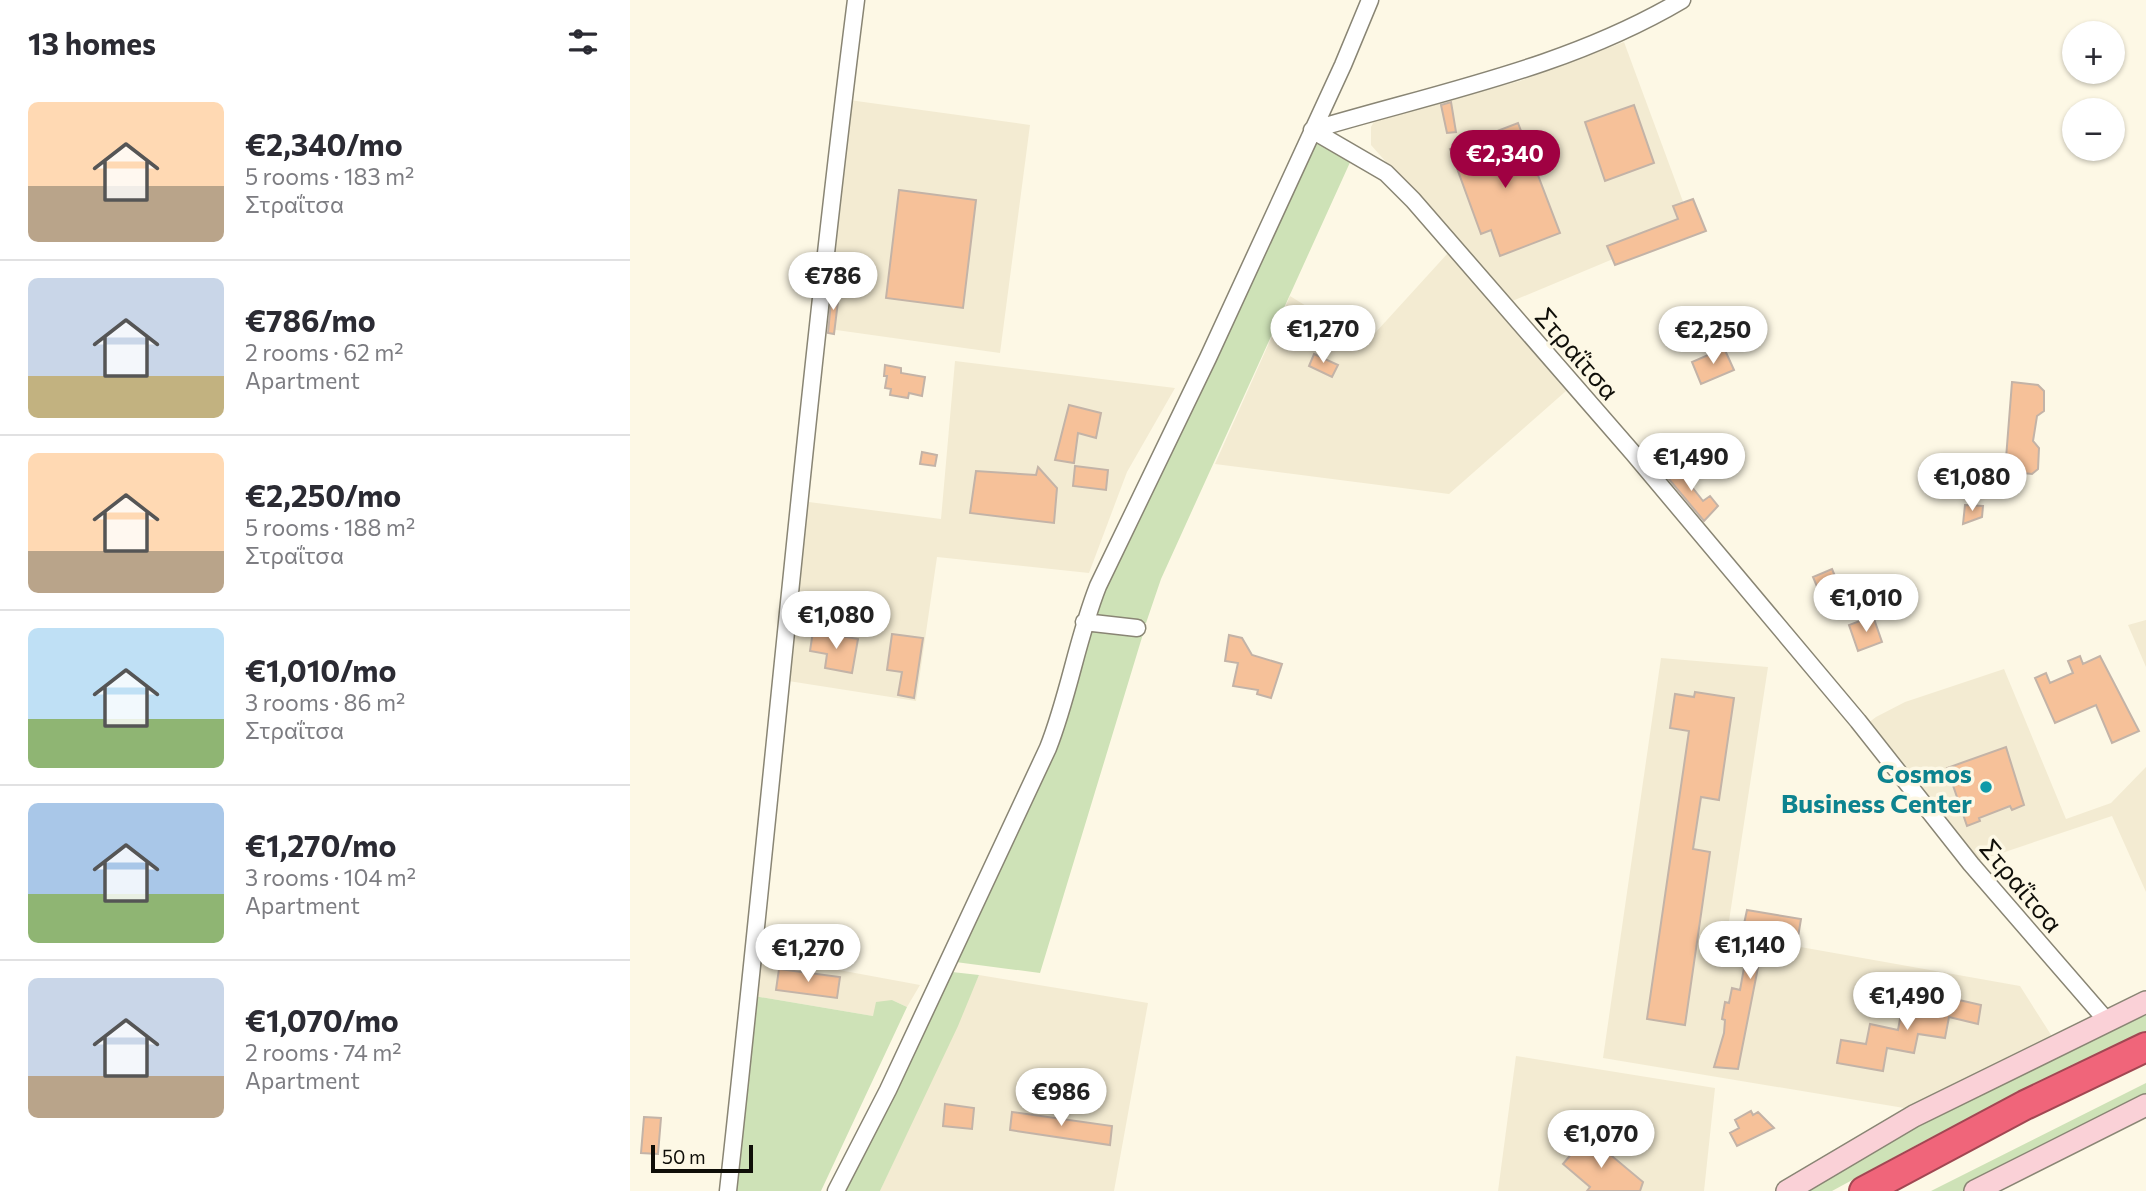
<!DOCTYPE html>
<html lang="en">
<head>
<meta charset="utf-8">
<style>
	body { margin:0; font-family:Commissioner,sans-serif; background:#f2f2f3; color:#2b2b33; height:100vh; display:flex; flex-direction:column; font-size:26px; white-space:nowrap }
	* { box-sizing:border-box; margin:0 }
	p { font-size:23px; color:#7c7c81 }
	.icon { flex:none; width:38px; height:38px; fill:none; stroke:currentColor; stroke-width:2; stroke-linecap:round; stroke-linejoin:round }
	.map { position:relative; flex:1; overflow:hidden }
	.details { display:flex; flex-direction:column; background:#fff; width:630px }
	.details>* { flex:none }
	.controls { position:absolute; left:1432px; top:21px; display:grid; gap:14px }
	.controls a { display:grid; place-items:center; width:63px; height:63px; border-radius:50%; background:#fff; box-shadow:0 2px 5px #0004; font-size:35px }
	.scale { position:absolute; left:21px; bottom:18px; width:102px; box-sizing:border-box; padding-left:7px; border:4px solid #0f0e08; border-top:0; font-size:19px; line-height:24px; white-space:nowrap; color:#0f0e08; -webkit-text-stroke:5px #fdf8e5; paint-order:stroke }
	.price { position:absolute; translate:-50% -60px; padding:0 16px; border-radius:24px; background:#fff; color:#222; font-size:23px; line-height:46px; filter:drop-shadow(0 2px 4px #0008) }
	.price::after { content:''; position:absolute; left:50%; top:42px; width:21px; height:16px; margin-left:-10px; background:inherit; clip-path:polygon(0 0,100% 0,50% 100%) }
	.price.current { background:#a00142; color:#fff }
	ul { padding:0; list-style:none }
	li { display:flex; align-items:center; gap:21px; height:175px; padding:0 28px }
	li+li { border-top:2px solid #e1e1e2 }
	li span { display:grid; place-items:center; flex:none; width:196px; height:140px; border-radius:10px; color:#555 }
	li>.icon { margin-inline-start:auto }
	span .icon { width:84px; height:84px; fill:#fffc; stroke-width:1 }
	li b { font-size:30px }
	h2 { display:flex; justify-content:space-between; align-items:center; height:84px; padding:0 28px; font-size:30px }
	main { display:flex; flex:1; min-height:0 }
	.map>svg:first-child { display:block }
</style>
</head>
<body>
<main>
<section class="details">
<h2>13 homes<svg class="icon" aria-label="filters" viewBox="0 0 24 24"><path d="M4 7h16M4 17h16"/><circle cx="9" cy="7" r="2"/><circle cx="15" cy="17" r="2"/></svg></h2>
<ul>
<li><span style="background:linear-gradient(#ffd9b3 60%,#b9a48a 0)"><svg class="icon" aria-label="home" viewBox="0 0 24 24"><path d="M3 11l9-7 9 7M6 9v11h12V9"/></svg></span><div><b>€2,340/mo</b><p>5 rooms · 183 m²</p><p>Στραΐτσα</p></div></li>
<li><span style="background:linear-gradient(#c9d6e8 70%,#c2b280 0)"><svg class="icon" aria-label="home" viewBox="0 0 24 24"><path d="M3 11l9-7 9 7M6 9v11h12V9"/></svg></span><div><b>€786/mo</b><p>2 rooms · 62 m²</p><p>Apartment</p></div></li>
<li><span style="background:linear-gradient(#ffd9b3 70%,#b9a48a 0)"><svg class="icon" aria-label="home" viewBox="0 0 24 24"><path d="M3 11l9-7 9 7M6 9v11h12V9"/></svg></span><div><b>€2,250/mo</b><p>5 rooms · 188 m²</p><p>Στραΐτσα</p></div></li>
<li><span style="background:linear-gradient(#bfe0f5 65%,#8fb573 0)"><svg class="icon" aria-label="home" viewBox="0 0 24 24"><path d="M3 11l9-7 9 7M6 9v11h12V9"/></svg></span><div><b>€1,010/mo</b><p>3 rooms · 86 m²</p><p>Στραΐτσα</p></div></li>
<li><span style="background:linear-gradient(#a9c7e8 65%,#8fb573 0)"><svg class="icon" aria-label="home" viewBox="0 0 24 24"><path d="M3 11l9-7 9 7M6 9v11h12V9"/></svg></span><div><b>€1,270/mo</b><p>3 rooms · 104 m²</p><p>Apartment</p></div></li>
<li><span style="background:linear-gradient(#c9d6e8 70%,#b9a48a 0)"><svg class="icon" aria-label="home" viewBox="0 0 24 24"><path d="M3 11l9-7 9 7M6 9v11h12V9"/></svg></span><div><b>€1,070/mo</b><p>2 rooms · 74 m²</p><p>Apartment</p></div></li>
</ul>
</section>
<div class="map">
<svg width="1516" height="1191" viewBox="0 0 1516 1191">
	<rect width="100%" height="100%" fill="#fdf8e5"/>
	<path fill="#f3ebd2" d="M994,42L1062,226L880,302L741,145V127L746,118L890,81Z
		M219,100L400,125L370,353L192,328Z
		M818,253L936,391L819,494L585,464L660,296L736,343Z
		M325,361L545,388L497,472L459,573L307,557L286,701L152,680L171,501L311,519Z
		M1516,620V667L1498,625Z
		M1031,658L1138,667L1097,934L1390,986L1423,1038L1280,1109L973,1058Z
		M1374,669L1436,819L1481,803L1516,767V892L1482,816L1342,863L1234,726L1246,717L1275,702Z
		M123,954L290,985L277,1007L262,1000L243,1016L118,995Z
		M349,975L518,1003L484,1191H250Z
		M886,1056L1085,1088L1074,1191H868Z"/>
	<path fill="#cee2b7" d="M693,142L722,158L531,579L516,623L459,622L685,144Z
		M473,630L513,634L410,973L318,961L420,751L454,634Z
		M313,971L349,975L328,1026L250,1191H206Z
		M118,995L243,1016L246,1002L262,1000L277,1007L191,1191H96Z
		M1516,1014V1033L1294,1141L1202,1191H1168L1290,1123Z
		M1516,1083V1096L1333,1191H1301Z"/>
	<path fill="#f6c199" stroke="#c3b3a7" stroke-width="2" d="M821,102L826,132L817,133L811,105Z
		M1004,105L1024,163L975,181L955,122Z
		M888,123L930,233L870,256L861,230L851,234L820,149Z
		M269,190L346,200L333,308L256,298Z
		M1063,199L1076,231L985,265L977,246L1048,219L1043,206Z
		M202,292L209,293L204,334L198,333Z
		M1094,348L1104,370L1071,384L1062,362Z
		M684,354L708,365L702,377L679,366Z
		M255,365L271,368V373L295,377L292,396L279,393L278,398L260,395L261,389L255,388L257,376H254Z
		M1382,382L1408,385L1414,391V411L1407,416L1403,441L1409,448L1408,469L1402,474L1375,471Z
		M439,405L471,413L466,438L448,433L444,463L425,460Z
		M292,452L307,455L305,466L290,464Z
		M1044,464L1073,501L1080,496L1088,506L1074,521L1033,472Z
		M445,466L478,470L476,490L443,486Z
		M408,467L427,488L424,523L340,513L346,471L406,475Z
		M1335,505L1353,506L1352,517L1333,524Z
		M1202,569L1207,581L1188,589L1183,577Z
		M1243,616L1252,642L1228,651L1219,625Z
		M183,631L228,639L222,673L195,668L197,654L180,651Z
		M262,634L293,638L284,698L268,695L272,672L257,670Z
		M599,635L612,638L622,655L652,664L641,698L627,694L628,690L603,686L608,663L595,661Z
		M1450,656L1453,664L1470,656L1509,731L1482,743L1466,705L1425,723L1405,678L1416,673L1420,683L1443,673L1438,661Z
		M1065,692L1104,698L1089,800L1071,797L1063,849L1080,852L1055,1025L1017,1019L1059,731L1040,728L1045,694L1064,697Z
		M1376,747L1394,805L1382,810L1380,806L1349,818L1350,821L1337,826L1317,768Z
		M1117,910L1171,919L1167,943L1134,937L1108,1069L1084,1067L1094,1033L1095,1020L1092,1019L1095,1002L1099,1003L1102,988L1110,990L1120,935L1112,933Z
		M149,969L210,977L207,998L146,990Z
		M1303,994L1351,1005L1348,1024L1319,1017L1315,1038L1288,1034L1284,1053L1257,1048L1253,1071L1207,1063L1211,1040L1236,1044L1240,1024L1268,1030L1272,1008L1299,1014Z
		M315,1104L344,1108L342,1129L313,1126Z
		M1121,1111L1123,1115L1128,1112L1144,1128L1107,1146L1100,1133L1109,1128L1105,1120Z
		M382,1112L482,1126L480,1145L380,1130Z
		M14,1117L31,1118L28,1154L11,1153Z
		M953,1140L959,1146L964,1141L1013,1182L1010,1191H957L960,1187L933,1164Z"/>
	<g fill="none" stroke-linecap="round" stroke-linejoin="round">
		<g stroke="#898574" stroke-width="19">
			<path id="street" d="M682,130L756,173L783,200L1003,453L1228,721L1341,864L1477,1021
				M682,130C809,92 937,68 1052,0
				M454,622L507,628
				M98,1191C142,794 176,396 226,0
				M206,1191L258,1090L418,748C439,695 447,639 468,586L578,358L713,65L740,0"/>
		</g>
		<g stroke="#898574" stroke-width="24">
			<path id="secondary" d="M1157,1191L1284,1116L1516,1002
				M1345,1191L1516,1105"/>
		</g>
		<g stroke="#a14752" stroke-width="32">
			<path id="highway" d="M1234,1191L1395,1105L1516,1047"/>
		</g>
		<use href="#street" stroke="#fff" stroke-width="16"/>
		<use href="#secondary" stroke="#fad1d7" stroke-width="21"/>
		<use href="#highway" stroke="#f0657a" stroke-width="28"/>
	</g>
	<circle fill="#0f9aa8" stroke="#fdf8e5" stroke-width="2.5" cx="1356" cy="787" r="7"/>
	<g text-anchor="middle" dominant-baseline="central" stroke-width="7" stroke-linejoin="round" paint-order="stroke">
		<g font-size="26" fill="#0f0e08" stroke="#fdf8e5">
			<text transform="translate(948 353) rotate(49)">Στραΐτσα</text>
			<text transform="translate(1392 885) rotate(50)">Στραΐτσα</text>
		</g>
		<g font-size="26" font-weight="bold" fill="#0d838f" stroke="#fdf8e5" text-anchor="end">
			<text x="1342" y="772">Cosmos<tspan x="1342" dy="30">Business Center</tspan></text>
		</g>
	</g>
</svg>
<div class="controls">
<a>+</a>
<a>−</a>
</div>
<div class="scale">50 m</div>
<b class="price current" style="left:875px;top:190px">€2,340</b>
<b class="price" style="left:203px;top:312px">€786</b>
<b class="price" style="left:693px;top:365px">€1,270</b>
<b class="price" style="left:1083px;top:366px">€2,250</b>
<b class="price" style="left:1061px;top:493px">€1,490</b>
<b class="price" style="left:1342px;top:513px">€1,080</b>
<b class="price" style="left:1236px;top:634px">€1,010</b>
<b class="price" style="left:206px;top:651px">€1,080</b>
<b class="price" style="left:1120px;top:981px">€1,140</b>
<b class="price" style="left:178px;top:984px">€1,270</b>
<b class="price" style="left:1277px;top:1032px">€1,490</b>
<b class="price" style="left:431px;top:1128px">€986</b>
<b class="price" style="left:971px;top:1170px">€1,070</b>
</div>
</main>
</body>
</html>
